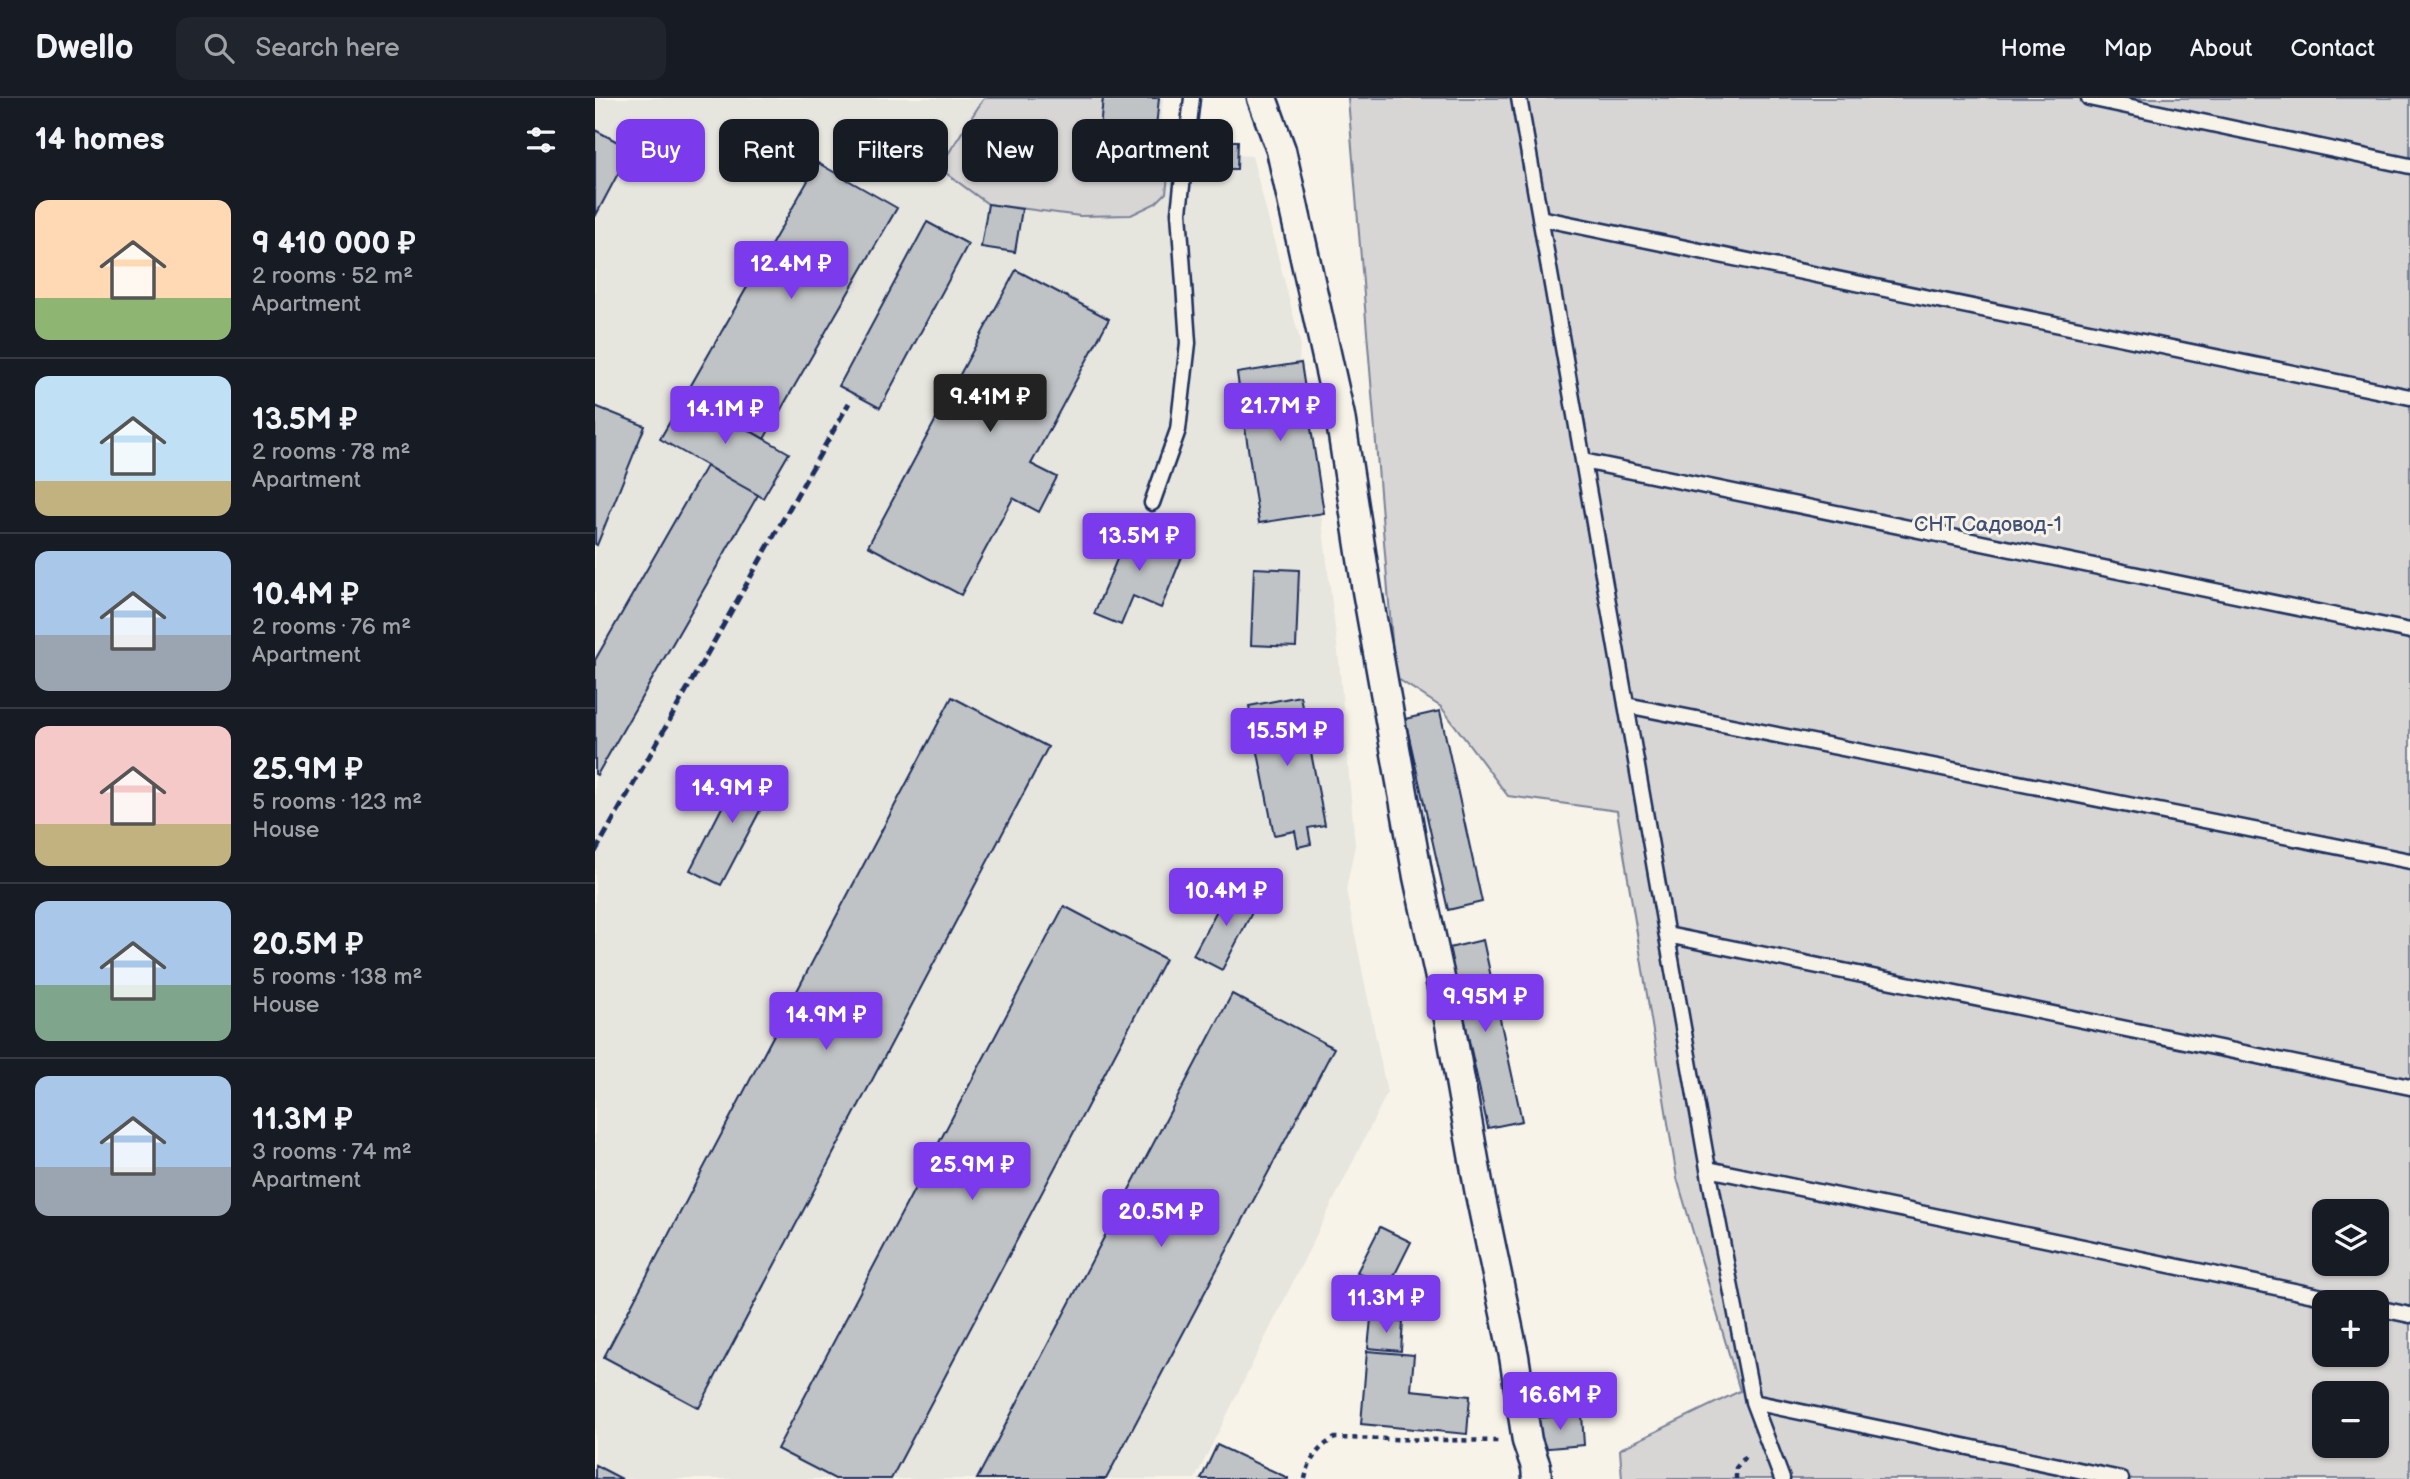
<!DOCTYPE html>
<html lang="en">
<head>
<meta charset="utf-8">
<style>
	body { margin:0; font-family:"Balsamiq Sans",sans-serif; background:#20242c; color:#f1f3f6; height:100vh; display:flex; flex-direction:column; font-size:26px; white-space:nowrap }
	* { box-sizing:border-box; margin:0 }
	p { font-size:23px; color:#9ea1a6 }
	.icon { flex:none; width:38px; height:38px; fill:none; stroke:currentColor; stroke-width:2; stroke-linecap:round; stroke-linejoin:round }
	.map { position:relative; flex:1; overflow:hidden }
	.side { display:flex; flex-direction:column; background:#171b24; width:595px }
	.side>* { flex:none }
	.hud { position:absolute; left:21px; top:21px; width:665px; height:63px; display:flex; gap:14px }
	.fabs { position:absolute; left:1717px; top:1101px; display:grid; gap:14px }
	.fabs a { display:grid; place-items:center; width:77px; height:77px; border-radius:14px; background:#171b24; box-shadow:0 2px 5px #0004; font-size:35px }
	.price { position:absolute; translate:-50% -60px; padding:0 16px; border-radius:7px; background:#7c3aed; color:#fff; font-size:23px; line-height:46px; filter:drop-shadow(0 2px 4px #0008) }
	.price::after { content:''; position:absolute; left:50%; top:42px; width:21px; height:16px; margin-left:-10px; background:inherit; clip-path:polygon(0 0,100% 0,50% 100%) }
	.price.current { background:#222; color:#fff }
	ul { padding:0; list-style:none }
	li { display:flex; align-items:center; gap:21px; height:175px; padding:0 35px }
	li+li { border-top:2px solid #363941 }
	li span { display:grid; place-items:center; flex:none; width:196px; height:140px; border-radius:14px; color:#555 }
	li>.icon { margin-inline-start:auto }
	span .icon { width:84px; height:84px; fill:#fffc; stroke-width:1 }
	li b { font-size:30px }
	h2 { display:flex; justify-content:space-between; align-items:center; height:84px; padding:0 35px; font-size:30px }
	.tag { padding:0 24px; border-radius:14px; background:#171b24; box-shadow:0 2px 5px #0004; font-size:24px; line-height:63px }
	.tag.current { background:#7c3aed; color:#fff }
	header { display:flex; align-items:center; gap:42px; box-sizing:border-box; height:98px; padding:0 35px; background:#171b24; border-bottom:2px solid #363941 }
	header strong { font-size:33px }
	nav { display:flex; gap:38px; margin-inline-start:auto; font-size:24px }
	.search { width:490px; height:63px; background:#20242c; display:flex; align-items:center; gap:18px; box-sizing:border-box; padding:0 24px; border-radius:14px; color:#9ea1a6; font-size:26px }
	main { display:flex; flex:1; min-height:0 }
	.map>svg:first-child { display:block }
</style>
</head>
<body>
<header>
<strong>Dwello</strong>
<div class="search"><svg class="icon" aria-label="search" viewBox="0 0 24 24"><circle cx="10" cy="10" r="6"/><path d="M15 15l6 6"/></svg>Search here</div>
<nav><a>Home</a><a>Map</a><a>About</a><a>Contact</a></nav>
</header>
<main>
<section class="side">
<h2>14 homes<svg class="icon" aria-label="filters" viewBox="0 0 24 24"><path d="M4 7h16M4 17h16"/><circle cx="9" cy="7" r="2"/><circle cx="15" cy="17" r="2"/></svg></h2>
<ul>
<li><span style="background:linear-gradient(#ffd9b3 70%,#8fb573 0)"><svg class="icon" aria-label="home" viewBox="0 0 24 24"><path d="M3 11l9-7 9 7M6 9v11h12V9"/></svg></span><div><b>9 410 000 ₽</b><p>2 rooms · 52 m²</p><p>Apartment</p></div></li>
<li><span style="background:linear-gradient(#bfe0f5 75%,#c2b280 0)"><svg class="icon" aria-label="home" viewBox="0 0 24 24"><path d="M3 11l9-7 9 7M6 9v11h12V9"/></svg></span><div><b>13.5M ₽</b><p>2 rooms · 78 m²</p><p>Apartment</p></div></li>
<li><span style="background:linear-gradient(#a9c7e8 60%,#9aa5b1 0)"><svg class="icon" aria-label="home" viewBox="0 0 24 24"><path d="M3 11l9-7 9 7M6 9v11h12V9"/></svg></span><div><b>10.4M ₽</b><p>2 rooms · 76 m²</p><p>Apartment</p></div></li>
<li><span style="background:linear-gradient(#f6c9c9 70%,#c2b280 0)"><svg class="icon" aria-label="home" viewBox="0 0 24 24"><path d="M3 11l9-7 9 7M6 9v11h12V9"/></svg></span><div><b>25.9M ₽</b><p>5 rooms · 123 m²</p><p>House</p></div></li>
<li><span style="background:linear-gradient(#a9c7e8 60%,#7fa58c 0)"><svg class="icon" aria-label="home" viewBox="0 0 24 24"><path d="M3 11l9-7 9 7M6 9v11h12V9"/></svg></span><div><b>20.5M ₽</b><p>5 rooms · 138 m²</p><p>House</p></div></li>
<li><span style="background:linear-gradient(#a9c7e8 65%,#9aa5b1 0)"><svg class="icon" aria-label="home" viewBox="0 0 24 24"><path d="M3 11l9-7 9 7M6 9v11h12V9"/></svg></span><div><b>11.3M ₽</b><p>3 rooms · 74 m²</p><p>Apartment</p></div></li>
</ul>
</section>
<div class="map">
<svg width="1815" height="1381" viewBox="0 0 1815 1381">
	<rect width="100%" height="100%" fill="#f7f3e8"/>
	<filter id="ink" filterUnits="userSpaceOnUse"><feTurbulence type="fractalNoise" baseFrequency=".0143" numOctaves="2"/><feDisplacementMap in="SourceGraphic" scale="14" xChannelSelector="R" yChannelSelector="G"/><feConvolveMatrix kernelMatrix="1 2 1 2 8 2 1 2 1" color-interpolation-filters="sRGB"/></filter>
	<g filter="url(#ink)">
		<path fill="#e6e5de" d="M0,0H568L564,53L657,58L705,243L704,265L726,415L744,563L760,747L751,792L792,995L600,1381H0Z"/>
		<path fill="#d7d6d4" stroke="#798299" stroke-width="2" fill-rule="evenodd" d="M389,0H508L501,74L556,79L559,50L576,51L571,95L561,105L536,117L485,118L393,106L344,70Z
			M753,0H1815V1381H1027L1025,1351L1145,1293L1082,1080L1022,713L913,698L846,609L800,579ZM1729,1113H1782V1166H1729ZM1729,1204H1782V1256H1729ZM1729,1295H1782V1348H1729Z"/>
		<path fill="#c0c3c5" stroke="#1b2f5e" stroke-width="2" d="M508,0H564L556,79L501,74Z
			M0,32L36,51L0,119Z
			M611,43H643L642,71H610Z
			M223,65L302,110L169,341L91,296Z
			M393,106L427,111L420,154L386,149Z
			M332,124L373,146L285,310L244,288Z
			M421,172L514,221L436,366L462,379L444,414L418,400L366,497L273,448Z
			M706,265L729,415L664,425L642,275Z
			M91,296L194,355L168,400L65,341Z
			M0,308L50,328L2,447L0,446Z
			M111,368L163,397L2,677L0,676V562Z
			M538,423L566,435L562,443L589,454L566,510L538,498L526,527L499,516Z
			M659,470L704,472L701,549L656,547Z
			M705,598L730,727L713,730L716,746L703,749L700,733L679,737L654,608Z
			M357,599L453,649L104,1310L9,1259Z
			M845,613L887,804L853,812L810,621Z
			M148,668L180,684L126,787L95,772Z
			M635,788L663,803L627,872L598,857Z
			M469,808L570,861L296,1381H240L182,1351Z
			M888,842L927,1023L893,1030L854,850Z
			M637,896L739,950L511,1381H382Z
			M785,1129L816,1144L793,1190L762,1174Z
			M776,1221L808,1224L806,1253L773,1250Z
			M772,1253L819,1257L816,1292L875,1298L872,1336L766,1326Z
			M987,1317L989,1347L943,1351L941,1320Z
			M622,1347L693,1380V1381H606Z
			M0,1367L27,1381H0Z"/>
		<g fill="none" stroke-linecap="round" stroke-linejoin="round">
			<g stroke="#1b2f5e" stroke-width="19">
				<path id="service" d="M924,0L1113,1071L1158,1304L1187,1381
					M1494,0L1815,68
					M945,120L1815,299
					M988,363L1815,533
					M557,405L583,332L593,245L584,114L597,0
					M1031,607L1815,763
					M1072,837L1815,989
					M1113,1071L1752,1204
					M1782,1210L1815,1217
					M1158,1304L1526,1381"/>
			</g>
			<g stroke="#1b2f5e" stroke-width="33">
				<path id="minor" d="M667,0L686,52L745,318L772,493L823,779L855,926L885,1096L919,1258L932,1343L941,1369L942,1381"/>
			</g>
			<path stroke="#1b2f5e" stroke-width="4.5" stroke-dasharray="5 5" stroke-linecap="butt" d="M710,1381C714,1362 723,1349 740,1340L903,1343
				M1141,1381V1370L1152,1356"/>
			<use href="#service" stroke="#f7f3e8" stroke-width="14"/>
			<use href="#minor" stroke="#f7f3e8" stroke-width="28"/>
			<path stroke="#1b2f5e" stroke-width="5" stroke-dasharray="10 5" stroke-linecap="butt" d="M0,754L254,305"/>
		</g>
	</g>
	<g text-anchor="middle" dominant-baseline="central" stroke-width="6" stroke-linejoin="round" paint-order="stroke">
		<g font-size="21" fill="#415076" stroke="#f7f3e8">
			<text x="1393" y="426">СНТ Садовод-1</text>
		</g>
	</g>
</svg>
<div class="fabs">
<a><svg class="icon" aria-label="layers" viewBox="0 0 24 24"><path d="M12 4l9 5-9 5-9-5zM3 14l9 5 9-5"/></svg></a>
<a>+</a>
<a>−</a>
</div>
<b class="price" style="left:196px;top:203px">12.4M ₽</b>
<b class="price current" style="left:395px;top:336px">9.41M ₽</b>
<b class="price" style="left:685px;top:345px">21.7M ₽</b>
<b class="price" style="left:130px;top:348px">14.1M ₽</b>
<b class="price" style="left:544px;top:475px">13.5M ₽</b>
<b class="price" style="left:692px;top:670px">15.5M ₽</b>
<b class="price" style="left:137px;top:727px">14.9M ₽</b>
<b class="price" style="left:631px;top:830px">10.4M ₽</b>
<b class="price" style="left:890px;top:936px">9.95M ₽</b>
<b class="price" style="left:231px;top:954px">14.9M ₽</b>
<b class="price" style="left:377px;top:1104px">25.9M ₽</b>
<b class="price" style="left:566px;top:1151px">20.5M ₽</b>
<b class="price" style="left:791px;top:1237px">11.3M ₽</b>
<b class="price" style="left:965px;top:1334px">16.6M ₽</b>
<div class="hud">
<a class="tag current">Buy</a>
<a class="tag">Rent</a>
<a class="tag">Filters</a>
<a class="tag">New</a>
<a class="tag">Apartment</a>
</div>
</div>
</main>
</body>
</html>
